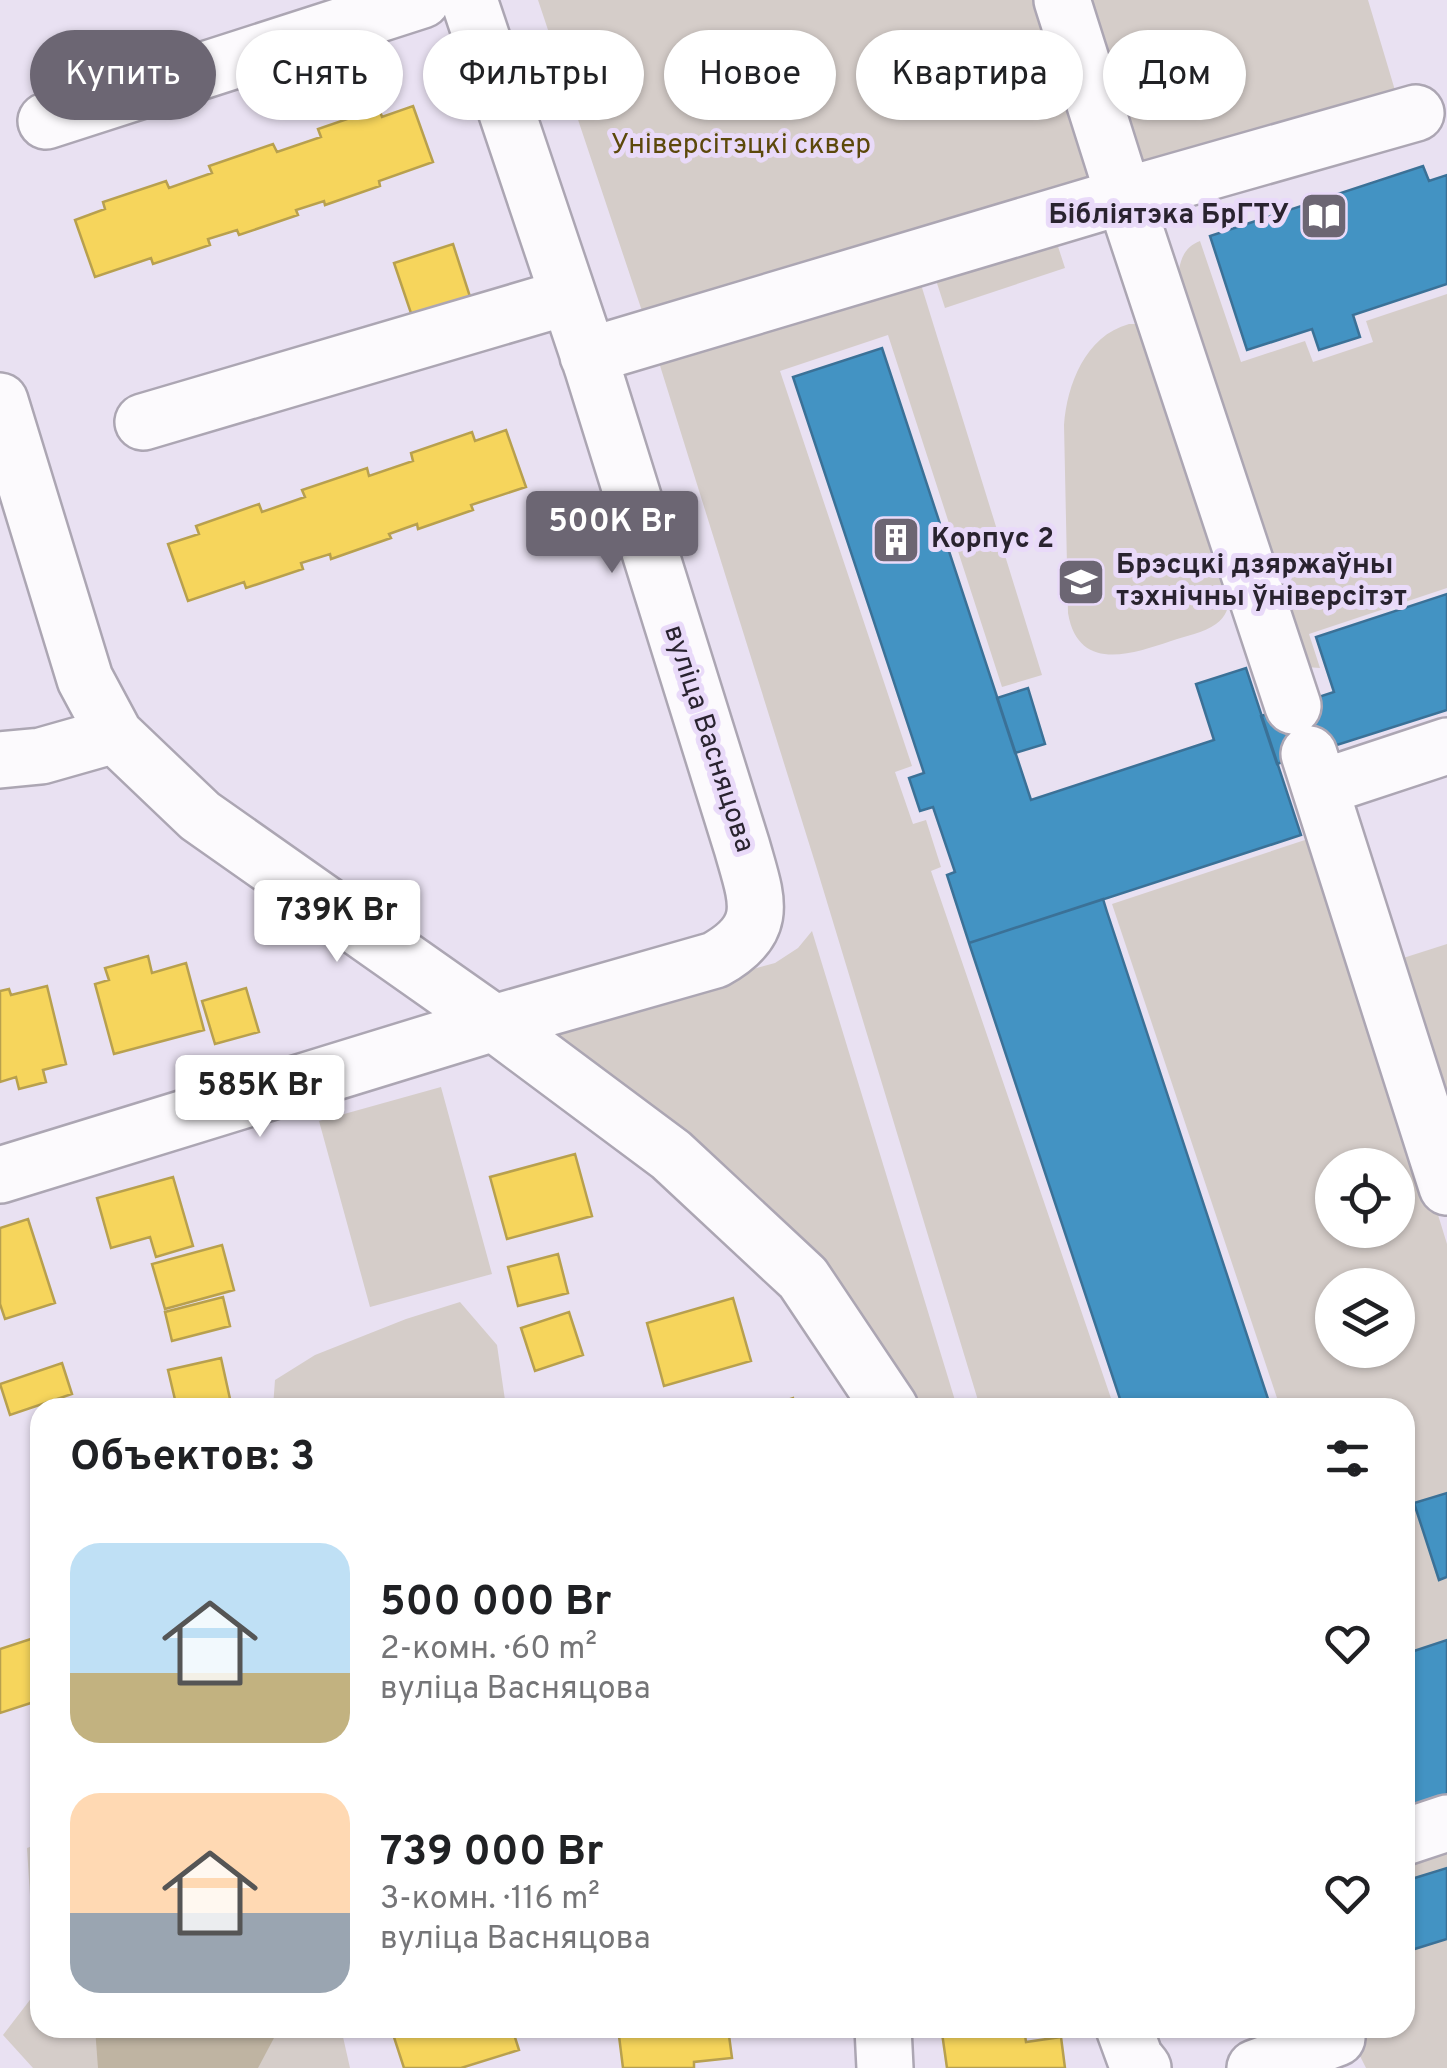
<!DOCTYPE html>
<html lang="ru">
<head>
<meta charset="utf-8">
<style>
	body { margin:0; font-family:Overpass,sans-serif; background:#f6f6f6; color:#202124; height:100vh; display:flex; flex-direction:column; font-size:38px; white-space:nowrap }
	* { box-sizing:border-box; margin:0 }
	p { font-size:32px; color:#757577 }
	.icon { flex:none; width:55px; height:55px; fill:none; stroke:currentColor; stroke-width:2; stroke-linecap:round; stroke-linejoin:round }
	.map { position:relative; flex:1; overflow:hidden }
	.drawer { position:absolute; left:30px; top:1398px; width:1385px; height:640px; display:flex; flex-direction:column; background:#fff; border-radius:30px; box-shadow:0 2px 8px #0004 }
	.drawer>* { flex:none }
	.guide { position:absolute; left:30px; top:30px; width:1388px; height:90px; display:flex; gap:20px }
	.controls { position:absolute; left:1315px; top:1148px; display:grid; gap:20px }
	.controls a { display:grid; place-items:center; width:100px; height:100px; border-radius:50%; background:#fff; box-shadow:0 2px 8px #0004; font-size:50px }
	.price { position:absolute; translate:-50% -85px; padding:0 22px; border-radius:10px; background:#fff; color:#222; font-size:32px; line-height:65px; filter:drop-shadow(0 2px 5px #0008) }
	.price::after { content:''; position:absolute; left:50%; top:60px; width:30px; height:22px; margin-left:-15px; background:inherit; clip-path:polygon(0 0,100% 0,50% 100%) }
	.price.current { background:#6c6673; color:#fff }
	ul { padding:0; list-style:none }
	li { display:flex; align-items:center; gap:30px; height:250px; padding:0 40px }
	li span { display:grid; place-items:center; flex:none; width:280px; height:200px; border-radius:30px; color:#555 }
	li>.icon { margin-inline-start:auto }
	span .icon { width:120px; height:120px; fill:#fffc; stroke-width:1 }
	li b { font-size:42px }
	h2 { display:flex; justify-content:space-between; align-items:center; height:120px; padding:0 40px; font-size:42px }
	.pill { padding:0 35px; border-radius:45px; background:#fff; box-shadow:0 2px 8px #0004; font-size:35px; line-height:90px }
	.pill.current { background:#6c6673; color:#fff }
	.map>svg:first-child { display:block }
</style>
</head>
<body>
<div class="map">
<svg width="1447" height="2068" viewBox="0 0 1447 2068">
	<rect width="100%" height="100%" fill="#e9e1f2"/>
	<path fill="#d5cdc9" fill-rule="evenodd" d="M538,0H1368L1397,97L648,329Z
		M1054,234L1065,268L945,308L934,274Z
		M1200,241L1241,362L1305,341L1313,362L1373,342L1366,321L1447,294V588L1309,634L1320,668L1306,667L1298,659L1179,270C1181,256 1187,246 1200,241Z
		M919,278L1042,675L1002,687L888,335L780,371L912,766L895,772L913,824L926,820L941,867L931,871L1114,1407H980L817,869L657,356Z
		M1129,324H1138L1230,596C1229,607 1226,617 1216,624C1204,633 1185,636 1171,641C1130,655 1078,672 1068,613L1064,425C1067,385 1085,336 1129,324Z
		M1300,766L1447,1244V1640L1405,1654V1408L1280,1407L1112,904L1308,839ZM1332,1165H1398V1230H1332ZM1332,1285H1398V1350H1332Z
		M812,931L957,1407H909L543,1033L557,1022L775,963L798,948Z
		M1447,944V1127L1397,960Z
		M441,1087L492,1274L370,1307L319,1121Z
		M460,1302L497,1345L506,1407H273L275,1380L315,1355L406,1319Z
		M40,1843V2028H341L350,2068H33L3,2035L36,1992L27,1848Z
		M1447,1851V2068H1366L1346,2028H1405V1865Z"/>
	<path fill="#bfb4a2" d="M95,2028H277L275,2036L258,2068H98Z"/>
	<path fill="#f6d55c" stroke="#b8a04e" stroke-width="2.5" d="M413,106L433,162L379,181L380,186L325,205L324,201L296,210L298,215L239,235L237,230L208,239L210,245L153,264L151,258L95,277L75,220L105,209L103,202L166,181L169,188L212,173L209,166L273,144L277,152L321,137L318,129L379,108L382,117Z
		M453,244L473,306L415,325L394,263Z
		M506,430L526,487L471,505L473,510L418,529L417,524L389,534L391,538L331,559L330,554L301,563L303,569L246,588L244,582L188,601L168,544L199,534L196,526L259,504L262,512L305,497L302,490L367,468L369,476L413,461L411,453L472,432L475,441Z
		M148,956L152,973L186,963L204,1030L114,1054L95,984L109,980L105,968Z
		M47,986L66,1064L43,1070L46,1082L19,1089L16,1077L0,1082V991L9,989L11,995Z
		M246,988L259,1032L215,1044L202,1001Z
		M575,1154L592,1216L507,1239L490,1177Z
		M173,1177L193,1246L156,1257L150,1237L111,1248L97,1198Z
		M28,1219L55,1303L5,1319L0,1304V1228Z
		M222,1245L234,1290L165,1309L152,1264Z
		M558,1254L568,1293L518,1306L508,1267Z
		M223,1297L230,1326L172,1341L165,1312Z
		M733,1298L751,1361L664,1386L647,1323Z
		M569,1312L583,1355L535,1371L521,1328Z
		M221,1358L232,1408H177L168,1370Z
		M62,1363L72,1394L10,1415L0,1384Z
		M793,1398L796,1408H764Z
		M40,1636V1700L0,1713V1649Z
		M391,2028H512L519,2050L461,2068H404Z
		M618,2028H728L732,2058L694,2062V2068H623Z
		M982,2028H1024L1026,2042L1061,2037L1065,2068H947L942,2033Z"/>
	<path fill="#4393c3" stroke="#3b7197" stroke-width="2.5" d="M1423,166L1429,181L1447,175V284L1353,315L1360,337L1319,350L1312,329L1247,350L1210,236Z
		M882,348L1031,800L1214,740L1196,684L1246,668L1301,835L969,943L947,875L955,872L933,807L920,811L909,778L924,773L793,377Z
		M1447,594V710L1277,764L1261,716L1334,692L1316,637Z
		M1028,688L1045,744L1015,753L997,698Z
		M1103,899L1107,912L1271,1408H1123L969,943Z
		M1447,1493V1577L1439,1580L1414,1503Z
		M1447,1640V1798L1405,1812V1654Z
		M1447,1868V1939L1405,1952V1881Z"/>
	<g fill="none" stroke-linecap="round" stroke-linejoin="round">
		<g stroke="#aca6b3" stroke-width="60">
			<path id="minor" d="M1062,0L1124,196L1416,113
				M46,121L422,0
				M588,356L1124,196L1293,706
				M0,401L85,679L115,735L200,816L494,1023L671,1155L803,1278L890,1408
				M143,422L567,297
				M1309,754L1447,1187
				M0,760L41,756L115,735
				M1320,788L1447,746
				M0,1175L494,1023L715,960C771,929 757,900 742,847L593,369L469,0
				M1405,1837L1447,1823
				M883,2028L885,2068
				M1124,2028L1135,2058L1143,2068
				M1255,2068L1337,2038"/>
		</g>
		<use href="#minor" stroke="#fcfafd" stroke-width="55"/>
	</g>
	<defs>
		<g id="library-square" transform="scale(2.5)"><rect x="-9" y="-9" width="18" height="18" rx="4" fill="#6c6673" stroke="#e9daf9"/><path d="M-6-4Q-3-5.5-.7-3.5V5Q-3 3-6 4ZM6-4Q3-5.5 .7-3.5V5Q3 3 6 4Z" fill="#fff"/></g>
		<g id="building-square" transform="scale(2.5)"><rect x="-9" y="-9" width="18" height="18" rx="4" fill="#6c6673" stroke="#e9daf9"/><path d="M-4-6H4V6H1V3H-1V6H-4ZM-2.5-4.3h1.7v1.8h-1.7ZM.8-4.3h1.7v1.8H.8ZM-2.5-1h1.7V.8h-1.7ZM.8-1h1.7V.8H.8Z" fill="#fff"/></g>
		<g id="university-square" transform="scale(2.5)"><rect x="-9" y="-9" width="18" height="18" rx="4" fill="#6c6673" stroke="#e9daf9"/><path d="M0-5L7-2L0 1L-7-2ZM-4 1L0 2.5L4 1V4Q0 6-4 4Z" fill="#fff"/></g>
	</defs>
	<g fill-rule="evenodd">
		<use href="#library-square" x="1324" y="216"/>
		<use href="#building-square" x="896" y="540"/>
		<use href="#university-square" x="1081" y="582"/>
	</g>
	<g text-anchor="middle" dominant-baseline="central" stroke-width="10" stroke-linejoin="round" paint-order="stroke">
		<g font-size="28" fill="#5c480b" stroke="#e9daf9">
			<text x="741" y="146">Універсітэцкі сквер</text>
		</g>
		<g font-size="28" font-weight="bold" fill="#29232f" stroke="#e9daf9" text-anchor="start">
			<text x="1289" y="216" text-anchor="end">Бібліятэка БрГТУ</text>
			<text x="931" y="540">Корпус 2</text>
			<text x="1116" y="566">Брэсцкі дзяржаўны<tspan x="1116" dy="32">тэхнічны ўніверсітэт</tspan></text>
		</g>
		<g font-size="28" fill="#29232f" stroke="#e9daf9">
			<text transform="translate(708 739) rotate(72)">вуліца Васняцова</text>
		</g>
	</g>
</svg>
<div class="controls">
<a><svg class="icon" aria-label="locate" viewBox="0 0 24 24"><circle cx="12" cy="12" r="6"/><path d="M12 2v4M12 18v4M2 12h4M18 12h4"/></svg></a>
<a><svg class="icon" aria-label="layers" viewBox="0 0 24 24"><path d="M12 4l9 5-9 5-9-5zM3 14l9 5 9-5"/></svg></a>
</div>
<b class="price current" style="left:612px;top:576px">500K Br</b>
<b class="price" style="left:337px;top:965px">739K Br</b>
<b class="price" style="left:260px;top:1140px">585K Br</b>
<div class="guide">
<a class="pill current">Купить</a>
<a class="pill">Снять</a>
<a class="pill">Фильтры</a>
<a class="pill">Новое</a>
<a class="pill">Квартира</a>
<a class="pill">Дом</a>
</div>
<section class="drawer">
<h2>Объектов: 3<svg class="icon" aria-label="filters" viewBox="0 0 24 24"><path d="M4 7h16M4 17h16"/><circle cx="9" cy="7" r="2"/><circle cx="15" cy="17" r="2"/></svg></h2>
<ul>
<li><span style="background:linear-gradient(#bfe0f5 65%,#c2b280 0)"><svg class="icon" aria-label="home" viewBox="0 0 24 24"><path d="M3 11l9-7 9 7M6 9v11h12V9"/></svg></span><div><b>500 000 Br</b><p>2-комн. · 60 m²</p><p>вуліца Васняцова</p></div><svg class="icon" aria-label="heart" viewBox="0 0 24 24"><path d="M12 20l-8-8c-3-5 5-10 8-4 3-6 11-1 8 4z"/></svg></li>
<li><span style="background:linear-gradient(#ffd9b3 60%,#9aa5b1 0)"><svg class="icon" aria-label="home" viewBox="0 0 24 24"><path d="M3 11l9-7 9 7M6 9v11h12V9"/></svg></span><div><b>739 000 Br</b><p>3-комн. · 116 m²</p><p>вуліца Васняцова</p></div><svg class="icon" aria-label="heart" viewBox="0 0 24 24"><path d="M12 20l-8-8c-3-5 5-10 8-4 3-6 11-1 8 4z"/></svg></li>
</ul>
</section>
</div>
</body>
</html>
